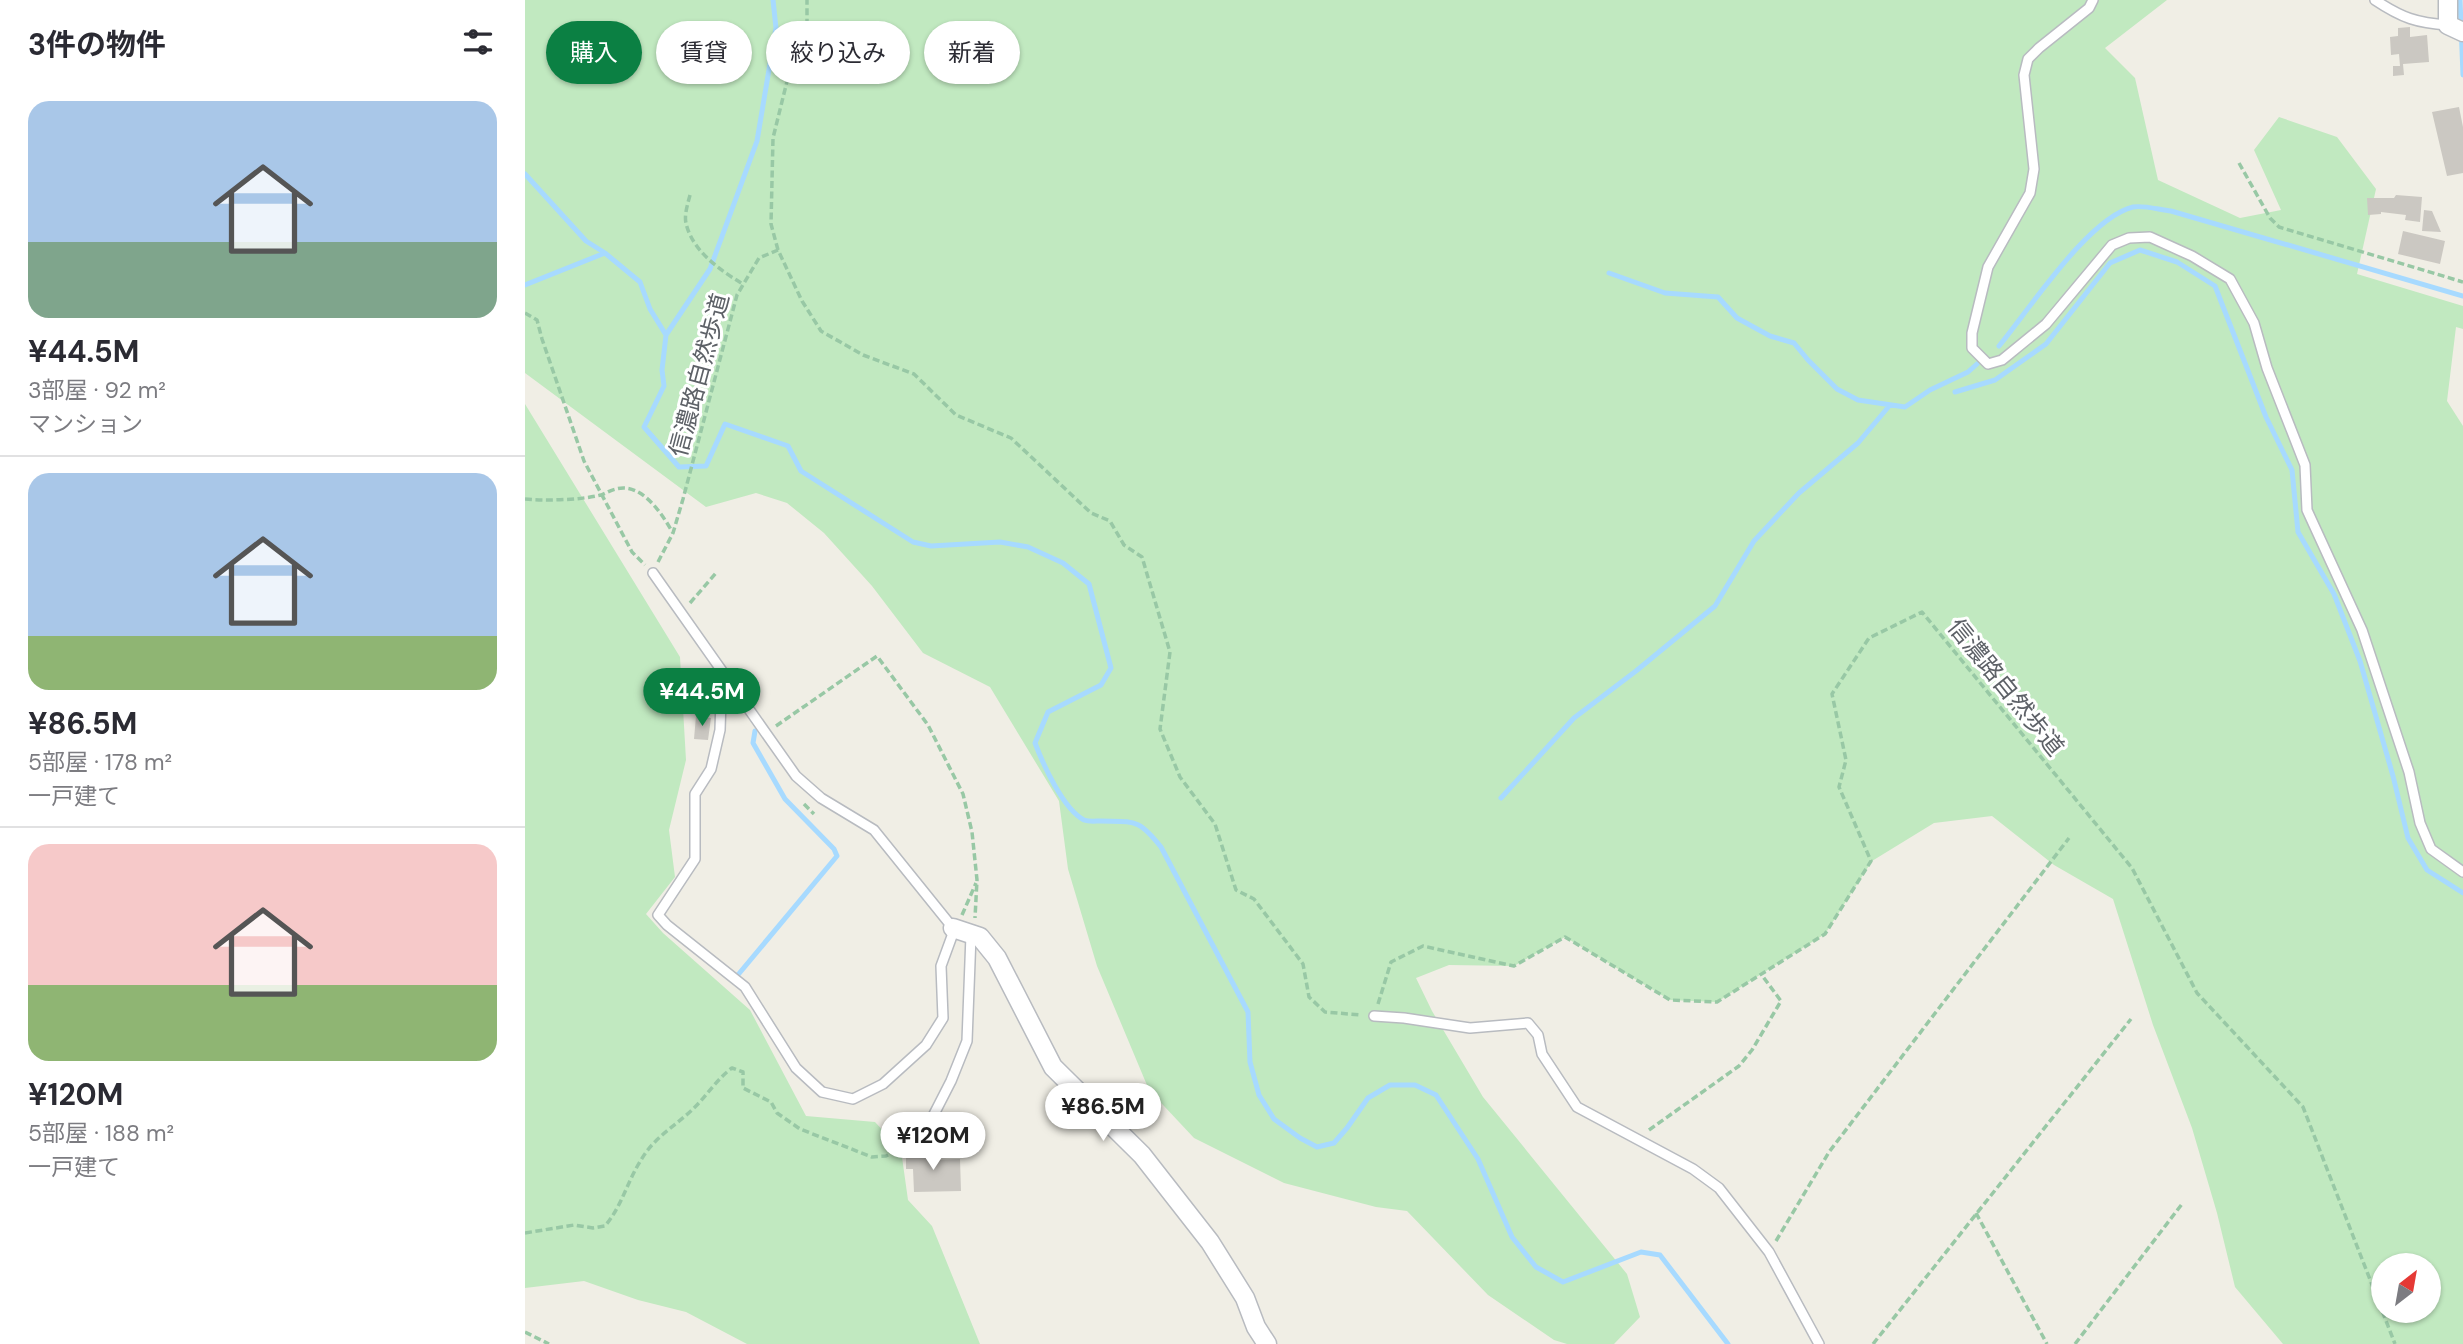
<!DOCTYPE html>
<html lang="ja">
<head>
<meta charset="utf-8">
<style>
	body { margin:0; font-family:"DM Sans","Noto Sans JP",sans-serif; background:#f2f2f3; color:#2b2b33; height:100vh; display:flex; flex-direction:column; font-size:26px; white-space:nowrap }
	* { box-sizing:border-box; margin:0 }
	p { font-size:23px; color:#7c7c81 }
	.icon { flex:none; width:38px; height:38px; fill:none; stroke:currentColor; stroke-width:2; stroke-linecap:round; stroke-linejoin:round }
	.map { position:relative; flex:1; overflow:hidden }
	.drawer { display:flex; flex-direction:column; background:#fff; width:525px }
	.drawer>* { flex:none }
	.hud { position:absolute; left:21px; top:21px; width:665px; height:63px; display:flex; gap:14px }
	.needle { width:46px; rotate:31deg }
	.tools { position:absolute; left:1846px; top:1253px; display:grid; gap:14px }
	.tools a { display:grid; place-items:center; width:70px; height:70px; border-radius:50%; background:#fff; box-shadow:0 2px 5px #0004; font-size:35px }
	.price { position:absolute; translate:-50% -60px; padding:0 16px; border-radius:24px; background:#fff; color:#222; font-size:23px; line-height:46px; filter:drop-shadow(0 2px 4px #0008) }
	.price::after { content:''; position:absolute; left:50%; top:42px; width:21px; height:16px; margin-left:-10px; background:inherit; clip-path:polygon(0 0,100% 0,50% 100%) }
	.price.on { background:#0b8043; color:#fff }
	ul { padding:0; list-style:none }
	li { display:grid; align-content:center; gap:14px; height:371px; padding:0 28px }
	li+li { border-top:2px solid #e1e1e2 }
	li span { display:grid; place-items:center; height:217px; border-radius:21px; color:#555 }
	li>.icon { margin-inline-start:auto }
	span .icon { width:126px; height:126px; fill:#fffc; stroke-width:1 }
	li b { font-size:30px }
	h2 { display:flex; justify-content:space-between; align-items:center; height:84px; padding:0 28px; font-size:30px }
	.tag { padding:0 24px; border-radius:32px; background:#fff; box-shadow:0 2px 5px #0004; font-size:24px; line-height:63px }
	.tag.on { background:#0b8043; color:#fff }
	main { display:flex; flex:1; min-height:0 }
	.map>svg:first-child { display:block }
</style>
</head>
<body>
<main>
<section class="drawer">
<h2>3件の物件<svg class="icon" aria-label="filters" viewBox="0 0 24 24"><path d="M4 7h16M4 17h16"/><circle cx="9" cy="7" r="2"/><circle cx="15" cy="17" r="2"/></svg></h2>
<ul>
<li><span style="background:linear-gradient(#a9c7e8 65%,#7fa58c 0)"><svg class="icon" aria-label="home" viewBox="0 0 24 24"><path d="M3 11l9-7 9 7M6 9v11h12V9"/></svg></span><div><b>¥44.5M</b><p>3部屋 · 92 m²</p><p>マンション</p></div></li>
<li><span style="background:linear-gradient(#a9c7e8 75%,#8fb573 0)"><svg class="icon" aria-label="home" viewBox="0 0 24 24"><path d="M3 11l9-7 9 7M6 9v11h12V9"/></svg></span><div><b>¥86.5M</b><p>5部屋 · 178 m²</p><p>一戸建て</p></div></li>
<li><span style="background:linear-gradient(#f6c9c9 65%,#8fb573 0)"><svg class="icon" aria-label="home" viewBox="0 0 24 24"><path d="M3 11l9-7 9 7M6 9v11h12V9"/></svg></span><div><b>¥120M</b><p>5部屋 · 188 m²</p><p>一戸建て</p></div></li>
</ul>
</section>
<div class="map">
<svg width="1938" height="1344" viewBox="0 0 1938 1344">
	<rect width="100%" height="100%" fill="#f0eee5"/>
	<path fill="#c1e9c0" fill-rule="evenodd" d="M0,0H1642L1580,48L1610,78L1633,180L1715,218L1756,210L1729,150L1754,117L1812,137L1851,189L1832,274L1938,306V329L1931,327L1922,401L1938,426V1344H1758L1710,1287L1692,1213L1667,1128L1628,1025L1588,899L1529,865L1467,816L1409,823L1347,861L1300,934L1192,1002L1145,1000L1040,937L989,966L924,965L891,978L907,1011L958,1097L1102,1274L1115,1317L1089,1344H1042L1029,1340L963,1295L882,1211L851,1207L759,1183L669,1138L624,1090L572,966L543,869L534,801L465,687L398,653L347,586L299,533L262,503L231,493L181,507L0,373ZM1858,1265H1904V1311H1858Z
		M0,404L155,657L161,760L144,830L150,877L121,914L138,933L225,1010L281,1116L350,1122L376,1150L383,1200L407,1226L455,1344H222L161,1312L113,1300L59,1281L0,1288Z"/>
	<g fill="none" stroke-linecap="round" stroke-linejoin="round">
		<path stroke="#a7daff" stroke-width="5" d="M1935,0L1938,75
			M0,174L61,241L80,253L115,282L125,309L141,335L137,370L139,386L119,427L154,467L181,466L200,424L263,446L276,471L388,542L406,546L475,542L503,547L538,563L564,584L586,668L576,685L523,712L510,743C518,764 538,809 559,820C564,822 571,821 575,821C610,822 613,818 636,847L723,1012L725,1062L734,1095L749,1119L775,1138L792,1147L809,1143L822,1128L843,1098L865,1085H890L911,1095L953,1159L987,1237L1011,1267L1038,1282L1116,1252L1135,1255L1203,1344
			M1084,273L1140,293L1193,297L1212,318L1245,336L1269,343L1283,360L1312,389L1333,400L1380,407L1405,390L1443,372L1452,364
			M0,285L80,253
			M141,335L185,269L232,141L251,28L248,0
			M1474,346C1504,310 1563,218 1608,207C1619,205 1635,210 1646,211L1938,296
			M1430,392L1470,380L1521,344L1585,263L1615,250L1652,262L1690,286L1741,417L1767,470L1773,532L1809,594L1835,661L1868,776L1883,838L1902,870L1938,893
			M976,798L1049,718L1111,671L1190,606L1229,541L1274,493L1333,443L1365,405
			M212,976L312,856L309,849L260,799L228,743L230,731"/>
	</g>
	<path fill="#cbc8c2" d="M1885,27V37L1902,35L1904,62L1878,64L1879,75L1868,76V66H1875L1874,54L1866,55L1865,37L1873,36V28Z
		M1934,107L1938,127V173L1922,176L1907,112Z
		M1871,195L1897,197L1895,222L1880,220L1881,215L1856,212V214L1843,215L1842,198H1869Z
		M1899,210L1907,211L1916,232L1897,231Z
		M1878,231L1920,241L1915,264L1873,254Z
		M171,716L186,718L183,740L169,739Z
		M381,1149H402V1160L435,1159L436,1191L389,1192L388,1169H381Z"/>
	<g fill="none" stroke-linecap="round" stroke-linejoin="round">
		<g stroke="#b8bbc0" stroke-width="12">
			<path id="lane" d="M1568,0L1564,8L1514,48L1503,59L1499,75L1509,169L1505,193L1463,267L1447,333V348L1463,364L1477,360L1521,324L1587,245L1604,238L1625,237L1667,256L1705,279L1729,323L1742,368L1780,465L1782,510L1837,630L1884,772L1895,823L1906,849L1938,872
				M1850,0C1877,18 1892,23 1923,25
				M128,573L271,776L296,798L349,830L428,928L427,936L416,966L418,1018L401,1045L358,1084L328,1099L297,1092L271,1068L220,987L142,925L133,915L170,859V794L186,769L195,730L196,699L209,688
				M849,1016L879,1018L945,1028L1003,1023L1013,1035L1017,1054L1052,1107L1168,1169L1194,1188L1244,1252L1294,1344
				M379,1147L404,1124L426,1081L442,1041L446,935"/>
		</g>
		<g stroke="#b8bbc0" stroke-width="21">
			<path id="street" d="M1923,0V25L1938,32
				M428,928L455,937L472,958L528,1067L617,1155L685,1242L720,1298L731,1327L742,1344"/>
		</g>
		<path stroke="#98c8a5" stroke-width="3.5" stroke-dasharray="7 3.5" stroke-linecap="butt" d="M1714,163L1745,218L1754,227L1938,282
			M165,195C163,203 159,215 161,223C167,251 196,271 218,284
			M253,250L246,224L248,138L270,49L282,28V0
			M0,313L12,320L17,339L59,461L107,552L120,565
			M0,499C22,501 55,500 76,495C81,493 86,490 91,489C117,482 137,514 148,533
			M133,562L148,533L158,499L212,295L234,258L253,250L277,301L296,331L338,355L389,374L431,415L486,438L566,513L585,521L599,545L617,557L645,652L635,729L655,777L690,824L711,890L729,899L778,964L784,997L800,1012L836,1015
			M165,603L191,573
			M251,726L352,656L403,725L438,794L447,832L452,880L450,918
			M279,804L289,814
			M437,915L451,883
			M853,1004L866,962L898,946L989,966L1040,937L1145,1000L1192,1002L1300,934L1346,861L1314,787L1321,760L1307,694L1344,638L1397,612L1607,868L1672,993L1778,1107L1870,1344
			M1124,1130L1214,1066L1227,1050L1256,1001L1236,974
			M1451,1213L1522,1344
			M0,1233L49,1225L68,1228L80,1226C97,1206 102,1182 116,1160C129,1137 152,1125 170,1107C183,1094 192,1079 207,1068L218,1072V1088L246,1102L252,1113L275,1129L347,1157L361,1156L367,1153
			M1251,1241L1304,1152L1544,838
			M0,1332L24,1344
			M1348,1344L1606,1019
			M1550,1344L1657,1204"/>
		<use href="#lane" stroke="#fff" stroke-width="9"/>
		<use href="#street" stroke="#fff" stroke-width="18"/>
	</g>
	<g text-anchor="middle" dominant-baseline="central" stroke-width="6" stroke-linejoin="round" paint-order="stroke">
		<g font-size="24" fill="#5d6167" stroke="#fff">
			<text transform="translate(174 375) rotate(-75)">信濃路自然歩道</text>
			<text transform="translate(1481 687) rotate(51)">信濃路自然歩道</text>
		</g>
	</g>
</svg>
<div class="tools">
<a><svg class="needle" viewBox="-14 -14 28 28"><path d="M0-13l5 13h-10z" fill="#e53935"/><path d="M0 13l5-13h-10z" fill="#7c7c81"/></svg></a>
</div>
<b class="price on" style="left:177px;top:728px">¥44.5M</b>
<b class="price" style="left:578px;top:1143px">¥86.5M</b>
<b class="price" style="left:408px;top:1172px">¥120M</b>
<div class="hud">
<a class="tag on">購入</a>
<a class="tag">賃貸</a>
<a class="tag">絞り込み</a>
<a class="tag">新着</a>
</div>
</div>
</main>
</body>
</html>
